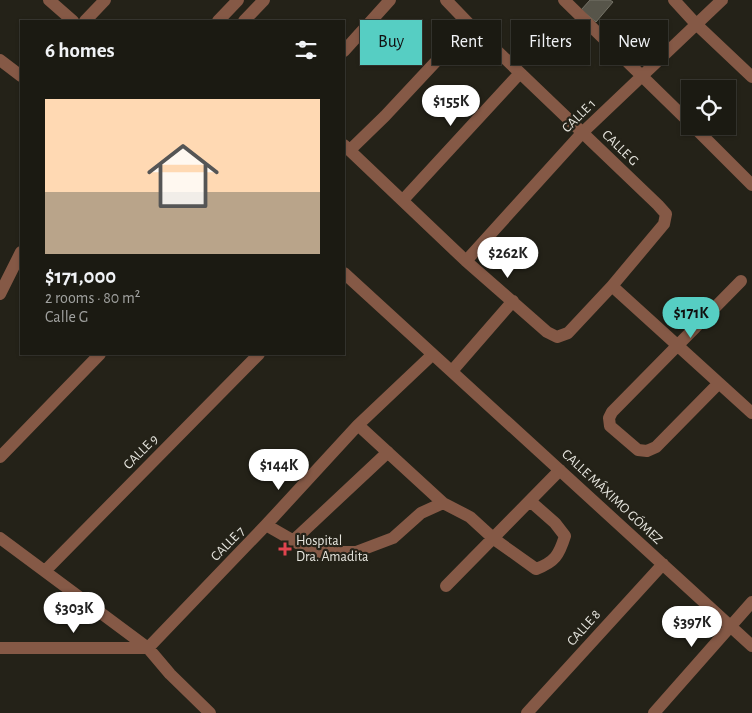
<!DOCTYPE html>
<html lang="en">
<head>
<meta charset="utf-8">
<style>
	body { margin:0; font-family:"Alegreya Sans",sans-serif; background:#282720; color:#f1f3f6; height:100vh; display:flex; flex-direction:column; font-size:19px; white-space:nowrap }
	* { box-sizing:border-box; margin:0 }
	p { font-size:16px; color:#a0a19f }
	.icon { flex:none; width:28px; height:28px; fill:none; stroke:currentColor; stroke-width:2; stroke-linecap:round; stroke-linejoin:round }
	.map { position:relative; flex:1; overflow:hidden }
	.side { position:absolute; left:20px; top:20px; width:325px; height:335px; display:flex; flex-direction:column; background:#1b1a12; border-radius:0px; box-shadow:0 1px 4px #0004,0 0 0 1px #393832 }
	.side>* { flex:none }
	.hud { position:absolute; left:360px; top:20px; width:316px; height:45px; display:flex; gap:10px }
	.fabs { position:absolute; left:681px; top:80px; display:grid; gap:10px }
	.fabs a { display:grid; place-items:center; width:55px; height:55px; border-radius:0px; background:#1b1a12; box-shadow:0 1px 4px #0004,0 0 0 1px #393832; font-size:25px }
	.price { position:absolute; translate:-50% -42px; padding:0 11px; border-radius:18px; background:#fff; color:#222; font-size:16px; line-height:32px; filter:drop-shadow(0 1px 2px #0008) }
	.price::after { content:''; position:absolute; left:50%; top:30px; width:15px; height:11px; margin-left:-8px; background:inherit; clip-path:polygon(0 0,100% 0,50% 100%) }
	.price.active { background:#56cec3; color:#111 }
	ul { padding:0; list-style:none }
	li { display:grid; align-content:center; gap:10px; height:265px; padding:0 25px }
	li+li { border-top:1px solid #393832 }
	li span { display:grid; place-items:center; height:155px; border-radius:0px; color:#555 }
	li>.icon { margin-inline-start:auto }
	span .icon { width:90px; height:90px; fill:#fffc; stroke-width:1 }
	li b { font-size:21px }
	h2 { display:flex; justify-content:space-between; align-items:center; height:60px; padding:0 25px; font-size:21px }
	.pill { padding:0 18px; border-radius:0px; background:#1b1a12; box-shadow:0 1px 4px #0004,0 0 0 1px #393832; font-size:18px; line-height:45px }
	.pill.active { background:#56cec3; color:#111 }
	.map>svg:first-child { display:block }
</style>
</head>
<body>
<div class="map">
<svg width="752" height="713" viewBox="0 0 752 713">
	<rect width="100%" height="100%" fill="#242218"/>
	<path fill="#57554a" stroke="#767468" d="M590,0H610L613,2L596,22L581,10Z"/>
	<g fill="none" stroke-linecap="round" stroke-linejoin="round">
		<path stroke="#855946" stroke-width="12" d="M49,0L73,21
			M564,0L690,123
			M674,0L696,24L752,77
			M85,21L105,0
			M218,21L238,0
			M244,21L264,0
			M344,51L390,0
			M0,60L21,76
			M693,126L752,185
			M344,145L466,261L547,332L557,337L568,333L612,286L664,224L666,214L658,205L470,25L446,0
			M350,150L385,116L470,25
			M403,200L520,73
			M466,261L582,133L722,0
			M344,273L752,646
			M612,286L752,413
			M0,294L21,252
			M452,371L513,301
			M719,383L656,447L647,451L638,450L610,426L609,418L612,412L741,281
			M358,425L443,503
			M0,457L100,354
			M266,525L313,552H356L393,538L421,513L443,503L470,517L494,539L536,569C555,562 559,555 565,536L555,523L530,501
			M0,538L148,648L170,674L210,713
			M294,540L388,452
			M45,571L259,354
			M446,586L560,470
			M0,648H148L266,525L358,425L432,355
			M527,713L663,564
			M654,713L752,602"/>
	</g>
	<path fill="#e0444e" stroke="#242218" stroke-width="2" d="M282.5 541.5h5v5h5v5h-5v5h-5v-5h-5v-5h5z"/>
	<g text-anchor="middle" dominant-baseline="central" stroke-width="4.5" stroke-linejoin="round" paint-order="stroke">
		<g font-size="14" fill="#e7e6df" stroke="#242218">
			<text transform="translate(579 116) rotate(-45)">CALLE 1</text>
			<text transform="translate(620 148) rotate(44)">CALLE G</text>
			<text transform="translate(141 452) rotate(-45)">CALLE 9</text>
			<text transform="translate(612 497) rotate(43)">CALLE MÁXIMO GÓMEZ</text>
			<text transform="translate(228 544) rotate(-46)">CALLE 7</text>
			<text transform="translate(584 628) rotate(-48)">CALLE 8</text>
		</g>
		<g font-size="14" fill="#e7e6df" stroke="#242218" text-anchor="start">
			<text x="296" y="541">Hospital<tspan x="296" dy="16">Dra. Amadita</tspan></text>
		</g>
	</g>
</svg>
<div class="fabs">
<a><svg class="icon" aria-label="locate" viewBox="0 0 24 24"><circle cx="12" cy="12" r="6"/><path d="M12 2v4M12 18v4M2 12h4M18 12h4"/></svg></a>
</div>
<b class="price" style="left:451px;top:127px">$155K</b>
<b class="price" style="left:508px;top:279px">$262K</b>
<b class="price active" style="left:691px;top:339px">$171K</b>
<b class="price" style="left:279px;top:491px">$144K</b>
<b class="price" style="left:74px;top:634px">$303K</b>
<b class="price" style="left:692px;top:648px">$397K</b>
<div class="hud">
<a class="pill active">Buy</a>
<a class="pill">Rent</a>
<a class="pill">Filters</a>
<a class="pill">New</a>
</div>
<section class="side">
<h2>6 homes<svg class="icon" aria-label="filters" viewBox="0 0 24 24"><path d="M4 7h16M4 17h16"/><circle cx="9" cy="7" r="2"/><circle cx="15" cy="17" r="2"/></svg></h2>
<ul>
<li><span style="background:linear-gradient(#ffd9b3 60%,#b9a48a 0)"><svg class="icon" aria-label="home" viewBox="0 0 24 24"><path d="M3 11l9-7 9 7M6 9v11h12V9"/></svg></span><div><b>$171,000</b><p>2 rooms · 80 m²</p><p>Calle G</p></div></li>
</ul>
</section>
</div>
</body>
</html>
